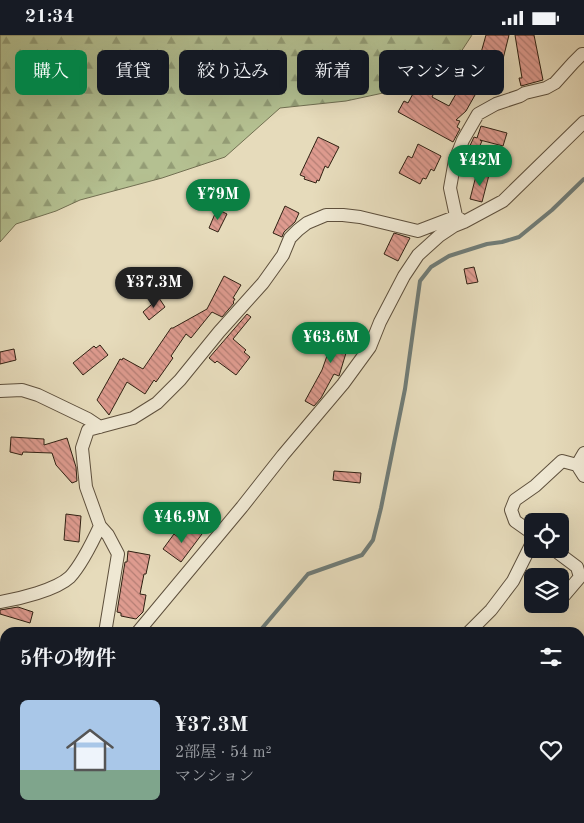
<!DOCTYPE html>
<html lang="ja">
<head>
<meta charset="utf-8">
<style>
	body { margin:0; font-family:"Old Standard TT","Noto Serif JP",serif; background:#20242c; color:#f1f3f6; height:100vh; display:flex; flex-direction:column; font-size:19px; white-space:nowrap }
	* { box-sizing:border-box; margin:0 }
	p { font-size:16px; color:#9ea1a6 }
	.icon { flex:none; width:28px; height:28px; fill:none; stroke:currentColor; stroke-width:2; stroke-linecap:round; stroke-linejoin:round }
	.map { position:relative; flex:1; overflow:hidden }
	.panel { position:absolute; left:0px; top:592px; width:585px; height:196px; display:flex; flex-direction:column; background:#171b24; border-radius:15px 15px 0 0; box-shadow:0 5px 20px #0002 }
	.panel>* { flex:none }
	.top-card { position:absolute; left:15px; top:15px; width:555px; height:45px; display:flex; gap:10px }
	.tools { position:absolute; left:524px; top:478px; display:grid; gap:10px }
	.tools a { display:grid; place-items:center; width:45px; height:45px; border-radius:8px; background:#171b24; box-shadow:0 5px 20px #0002; font-size:25px }
	.price { position:absolute; translate:-50% -42px; padding:0 11px; border-radius:18px; background:#0b8043; color:#fff; font-size:16px; line-height:32px; filter:drop-shadow(0 1px 2px #0008) }
	.price::after { content:''; position:absolute; left:50%; top:30px; width:15px; height:11px; margin-left:-8px; background:inherit; clip-path:polygon(0 0,100% 0,50% 100%) }
	.price.on { background:#222; color:#fff }
	ul { padding:0; list-style:none }
	li { display:flex; align-items:center; gap:15px; height:125px; padding:0 20px }
	li span { display:grid; place-items:center; flex:none; width:140px; height:100px; border-radius:8px; color:#555 }
	li>.icon { margin-inline-start:auto }
	span .icon { width:60px; height:60px; fill:#fffc; stroke-width:1 }
	li b { font-size:21px }
	h2 { display:flex; justify-content:space-between; align-items:center; height:60px; padding:0 20px; font-size:21px }
	.pill { padding:0 18px; border-radius:8px; background:#171b24; box-shadow:0 5px 20px #0002; font-size:18px; line-height:45px }
	.pill.on { background:#0b8043; color:#fff }
	.status { display:flex; justify-content:space-between; align-items:center; height:35px; padding:0 25px; background:#171b24; direction:ltr }
	.status svg { height:14px; fill:currentColor }
	.map>svg:first-child { display:block }
</style>
</head>
<body>
<div class="status"><b>21:34</b><svg viewBox="0 0 49 12"><path d="M0 12V9h3v3zM5 12V6h3v6zM10 12V3h3v9zM15 12V0h3v12zM26 1h20v11H26zM47 4h2v5h-2z"/></svg></div>
<div class="map">
<svg width="584" height="788" viewBox="0 0 584 788">
	<defs>
		<pattern id="forest-firs" width="22" height="20" patternUnits="userSpaceOnUse" patternTransform="scale(1.25)"><rect width="22" height="20" fill="#b4c091"/><path d="M5 1l3.5 6h-7zM16 11l3.5 6h-7z" fill="#939c75"/></pattern>
		<pattern id="building-back-hatch" width="6" height="6" patternUnits="userSpaceOnUse" patternTransform="scale(1.25)"><rect width="6" height="6" fill="#de9b8f"/><path d="M-1 5l2 2M0 0l6 6M5-1l2 2" fill="none" stroke="#b47e74"/></pattern>
	</defs>
	<rect width="100%" height="100%" fill="#e6dbbb"/>
	<filter id="stains"><feTurbulence type="fractalNoise" baseFrequency=".004" numOctaves="4"/><feColorMatrix values="0 0 0 0 .2 0 0 0 0 .09 0 0 0 0 .02 0 0 0 .5 -.17"/></filter>
	<radialGradient id="worn" r=".72"><stop offset=".6" stop-color="#630" stop-opacity="0"/><stop offset="1" stop-color="#630" stop-opacity=".3"/></radialGradient>
	<path fill="url(#forest-firs)" stroke="#727052" d="M0,0H472L451,32L411,52L346,66L280,73L225,122L162,143L80,165L56,176L16,189L0,207Z
		M103,784H308V788H101Z"/>
	<g fill="none" stroke-linecap="round" stroke-linejoin="round">
		<path stroke="#707c77" stroke-width="4" d="M258,598L308,539L362,520L373,505L381,473L405,354L420,246L431,232L449,221L487,209L502,207L519,202L552,175L584,144
			M11,788L14,784"/>
	</g>
	<path fill="url(#building-back-hatch)" stroke="#302113" d="M486,0H509L503,24L497,21L466,76L456,85L460,86L457,92L460,94L453,107L398,77L404,66L408,68L416,53L418,54L421,49L426,52L427,49L436,54L432,62L449,71L460,52L458,50L477,32Z
		M515,0H534L543,45L521,51L519,43H522Z
		M481,91L507,98L503,111L480,105L482,106L476,119L468,115L474,102L477,103Z
		M318,102L339,112L328,133L325,131L319,146L317,145L316,148L304,144L305,142L300,140Z
		M418,109L441,121L434,136L431,134L426,144L423,143L420,149L399,138L408,121L412,123Z
		M477,137L489,140L482,167L470,164Z
		M285,171L299,178L295,187L284,197L282,202L273,198Z
		M217,174L227,179L218,197L209,193Z
		M394,198L410,203L398,226L384,219Z
		M474,232L478,247L467,249L464,234Z
		M167,234L185,239L178,262L160,258Z
		M224,241L241,250L233,263L235,264L233,267L234,268L222,282L212,277L191,303L186,299L171,321L173,323L156,347L154,345L145,359L127,347L109,380L97,365L120,324L122,325L123,323L143,334L171,293H173L207,274Z
		M159,263L165,272L149,285L143,277Z
		M247,279L251,282L233,304L246,315L244,317L250,322L236,340L217,326L215,328L209,323Z
		M336,290L351,296L344,318H346L339,341L334,339L321,363L314,371L305,366L322,335L328,318L326,317Z
		M100,310L108,320L83,340L73,328L94,311L96,313Z
		M14,314L16,325L0,329V317Z
		M11,402L44,404V410L67,403L76,432L77,446L72,448L56,430L52,418L23,417L22,420L10,417Z
		M334,436L361,438L360,448L333,445Z
		M66,479L81,481L79,507L64,505Z
		M191,491L202,499L181,527L163,514L174,499L178,502L183,495L186,498Z
		M128,516L150,520L146,539H144L140,559L146,560L143,577L136,584L121,581V578L117,577L125,527H127Z
		M18,572L33,577L30,588L0,579V575Z"/>
	<g fill="none" stroke-linecap="round" stroke-linejoin="round">
		<g stroke="#5e503d" stroke-width="14">
			<path id="minor" d="M464,187L456,181L450,153L455,125L463,105L478,79L496,69L520,61L525,58L546,53L555,48L573,28L582,19H584
				M0,356L22,355L38,360L88,384L100,392
				M577,430L584,418
				M532,498L515,486L511,475L515,465L535,451L562,426L577,430L584,441
				M553,514L577,532L580,542L562,563
				M0,567C19,564 56,555 70,542C81,530 93,506 100,491
				M105,598L118,519L108,500L100,491L86,452L82,413L88,395L133,383L157,368L180,345L219,297L263,248L283,220L290,203L298,195L307,188L326,180H343L360,182L418,196L452,183L454,191
				M137,598L242,472L283,420L343,349L370,312L380,287L404,241L418,220L439,201L454,191L464,187L503,166L584,87
				M468,598L491,575L513,546L532,508
				M0,725L5,721
				M260,788L263,784"/>
		</g>
		<use href="#minor" stroke="#efe8d3" stroke-width="12"/>
	</g>
	<rect width="100%" height="100%" filter="url(#stains)"/>
	<rect width="100%" height="100%" fill="url(#worn)"/>
</svg>
<div class="tools">
<a><svg class="icon" aria-label="locate" viewBox="0 0 24 24"><circle cx="12" cy="12" r="6"/><path d="M12 2v4M12 18v4M2 12h4M18 12h4"/></svg></a>
<a><svg class="icon" aria-label="layers" viewBox="0 0 24 24"><path d="M12 4l9 5-9 5-9-5zM3 14l9 5 9-5"/></svg></a>
</div>
<b class="price" style="left:480px;top:152px">¥42M</b>
<b class="price" style="left:218px;top:186px">¥79M</b>
<b class="price on" style="left:154px;top:274px">¥37.3M</b>
<b class="price" style="left:331px;top:329px">¥63.6M</b>
<b class="price" style="left:182px;top:509px">¥46.9M</b>
<div class="top-card">
<a class="pill on">購入</a>
<a class="pill">賃貸</a>
<a class="pill">絞り込み</a>
<a class="pill">新着</a>
<a class="pill">マンション</a>
</div>
<section class="panel">
<h2>5件の物件<svg class="icon" aria-label="filters" viewBox="0 0 24 24"><path d="M4 7h16M4 17h16"/><circle cx="9" cy="7" r="2"/><circle cx="15" cy="17" r="2"/></svg></h2>
<ul>
<li><span style="background:linear-gradient(#a9c7e8 70%,#7fa58c 0)"><svg class="icon" aria-label="home" viewBox="0 0 24 24"><path d="M3 11l9-7 9 7M6 9v11h12V9"/></svg></span><div><b>¥37.3M</b><p>2部屋 · 54 m²</p><p>マンション</p></div><svg class="icon" aria-label="heart" viewBox="0 0 24 24"><path d="M12 20l-8-8c-3-5 5-10 8-4 3-6 11-1 8 4z"/></svg></li>
</ul>
</section>
</div>
</body>
</html>
